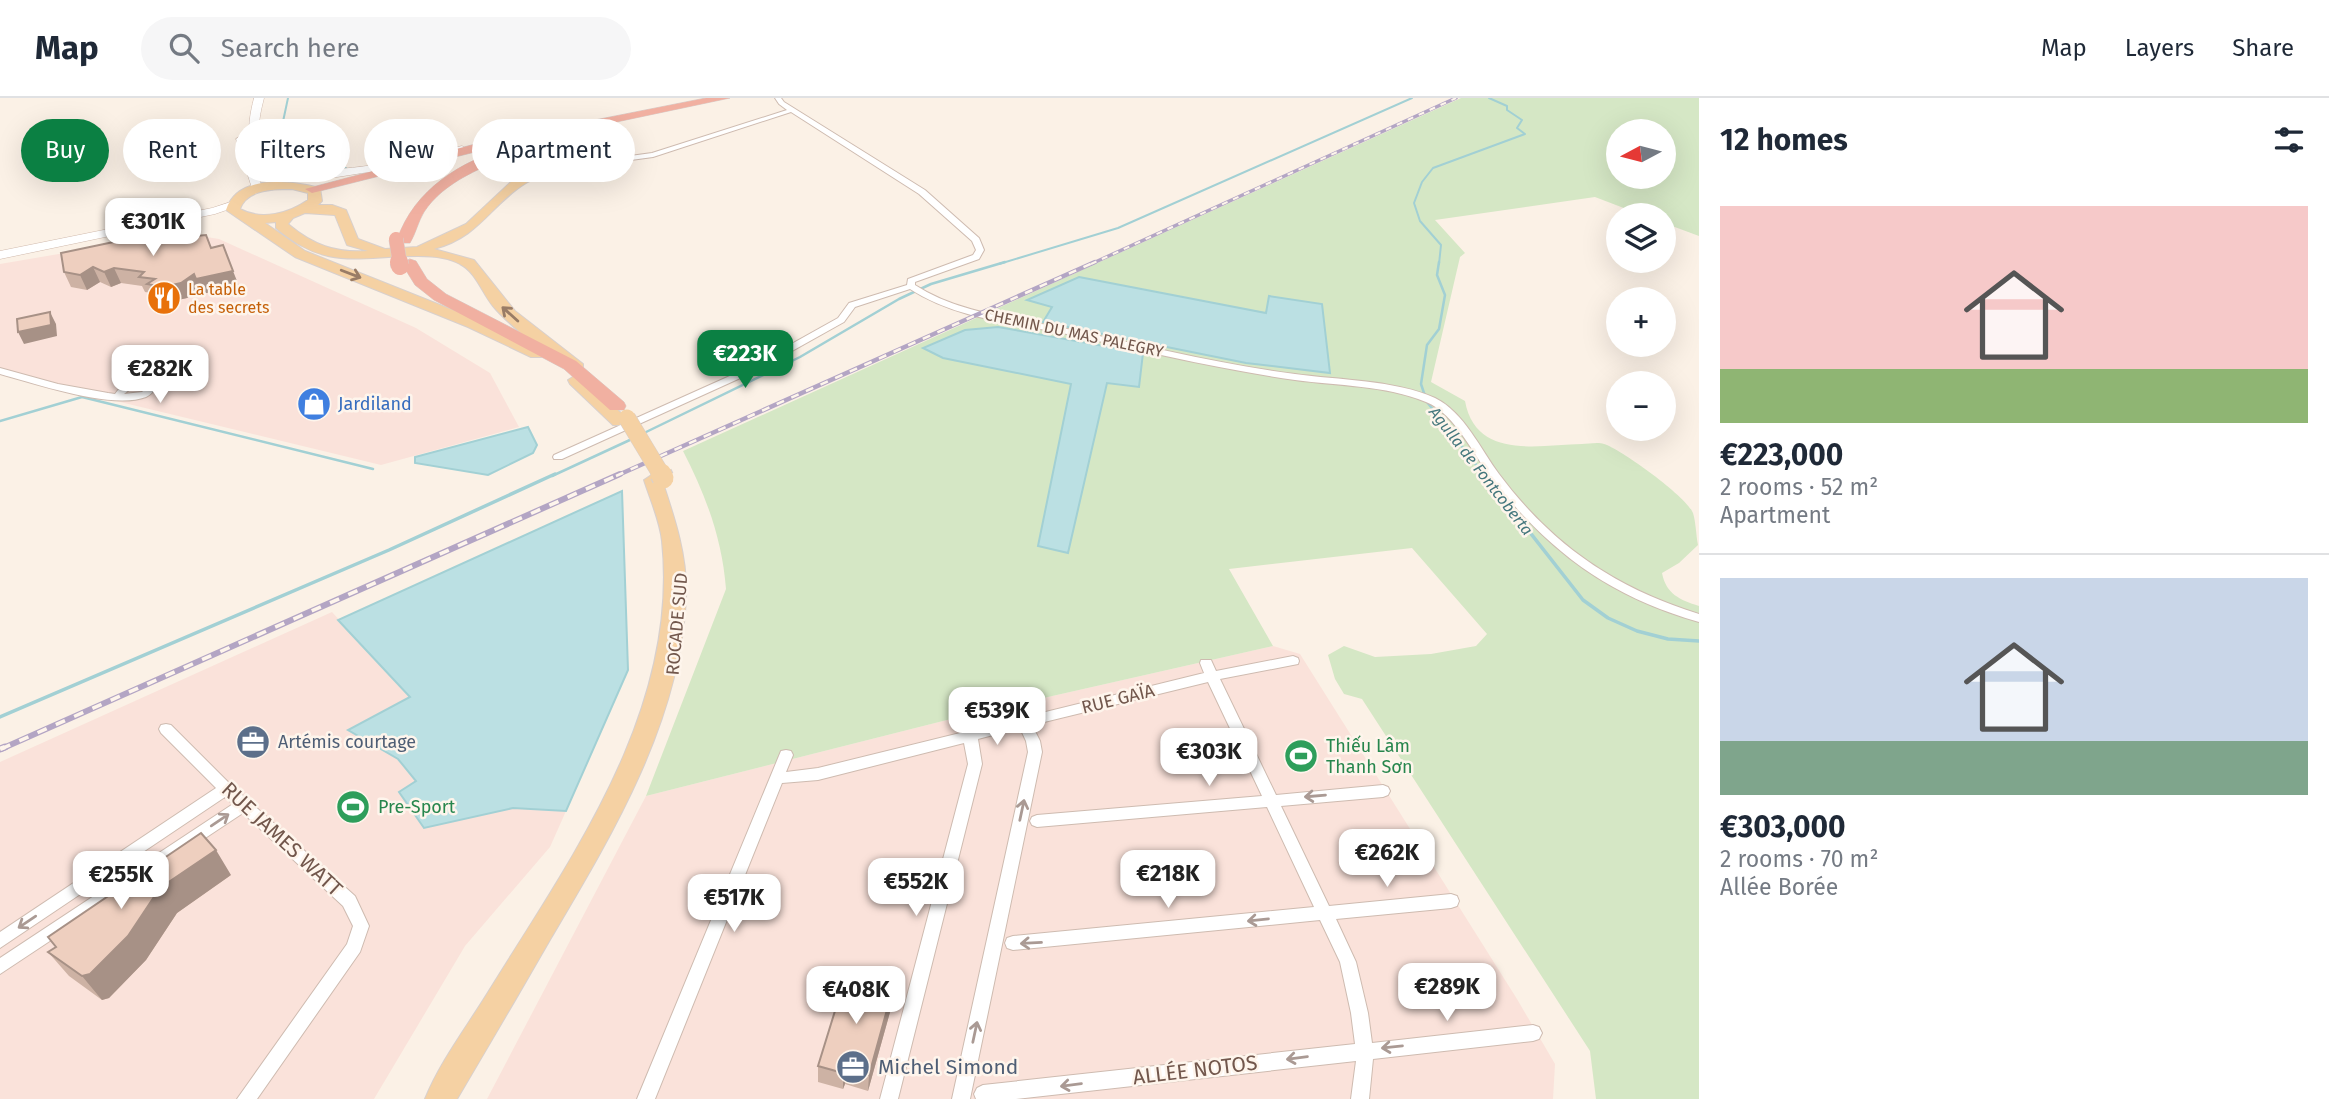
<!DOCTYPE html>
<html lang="en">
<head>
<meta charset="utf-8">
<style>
	body { margin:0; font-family:"Fira Sans",sans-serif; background:#f6f6f7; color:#1f2937; height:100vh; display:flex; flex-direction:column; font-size:26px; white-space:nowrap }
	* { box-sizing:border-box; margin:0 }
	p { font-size:23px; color:#747a83 }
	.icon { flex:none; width:38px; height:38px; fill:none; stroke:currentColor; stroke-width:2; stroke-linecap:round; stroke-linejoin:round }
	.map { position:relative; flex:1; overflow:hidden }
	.sheet { display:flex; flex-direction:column; background:#fff; width:630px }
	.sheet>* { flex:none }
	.hud { position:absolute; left:21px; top:21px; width:665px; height:63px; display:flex; gap:14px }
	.needle { width:46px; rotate:263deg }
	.controls { position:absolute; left:1606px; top:21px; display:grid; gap:14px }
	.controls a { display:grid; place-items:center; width:70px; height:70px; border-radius:50%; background:#fff; box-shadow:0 7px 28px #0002; font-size:35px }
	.price { position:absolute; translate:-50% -60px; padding:0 16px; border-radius:14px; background:#fff; color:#222; font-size:23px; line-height:46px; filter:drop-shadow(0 2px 4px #0008) }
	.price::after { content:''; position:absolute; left:50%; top:42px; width:21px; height:16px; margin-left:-10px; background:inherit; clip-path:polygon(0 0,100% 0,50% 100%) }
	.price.current { background:#0b8043; color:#fff }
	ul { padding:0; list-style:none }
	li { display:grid; align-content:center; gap:14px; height:371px; padding:0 21px }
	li+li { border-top:2px solid #e0e1e3 }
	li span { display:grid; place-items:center; height:217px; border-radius:0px; color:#555 }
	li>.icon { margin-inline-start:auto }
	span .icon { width:126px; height:126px; fill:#fffc; stroke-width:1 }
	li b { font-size:30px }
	h2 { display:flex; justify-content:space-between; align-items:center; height:84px; padding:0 21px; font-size:30px }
	.tag { padding:0 24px; border-radius:32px; background:#fff; box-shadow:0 7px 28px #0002; font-size:24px; line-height:63px }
	.tag.current { background:#0b8043; color:#fff }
	header { display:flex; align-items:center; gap:42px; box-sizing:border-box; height:98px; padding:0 35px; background:#fff; border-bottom:2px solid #e0e1e3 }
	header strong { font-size:33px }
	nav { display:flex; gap:38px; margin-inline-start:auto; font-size:24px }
	.search { width:490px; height:63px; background:#f6f6f7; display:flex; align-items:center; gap:18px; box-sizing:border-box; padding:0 24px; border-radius:38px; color:#747a83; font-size:26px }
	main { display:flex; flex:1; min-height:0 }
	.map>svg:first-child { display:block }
</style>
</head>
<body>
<header>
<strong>Map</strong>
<div class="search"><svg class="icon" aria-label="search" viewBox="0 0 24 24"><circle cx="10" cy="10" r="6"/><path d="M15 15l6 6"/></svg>Search here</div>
<nav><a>Map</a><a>Layers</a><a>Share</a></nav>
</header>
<main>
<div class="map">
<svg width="1699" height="1001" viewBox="0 0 1699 1001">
	<rect width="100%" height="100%" fill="#fbf1e6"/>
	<path fill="#fae2da" d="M182,135L219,141L416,230L490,275L519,329L381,367L0,275V166Z
		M332,514L410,600L349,632L398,661L417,684L399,694L424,730L513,710L566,713L550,749L465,848L374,1001H0V664Z
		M1273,548L1300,556L1517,901L1555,966L1553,1001H487L646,698L947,622Z"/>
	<path fill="#d5e7c5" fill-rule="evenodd" d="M1461,0H1699V138L1664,125V117H1642L1595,99L1435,122L1465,155L1460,159L1431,284L1465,303C1476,362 1538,347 1582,346C1588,346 1598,344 1604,346C1621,351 1687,399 1693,415C1696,425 1696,437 1698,447L1679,465L1662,475C1666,496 1680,502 1699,508V1001H1596L1590,953L1362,601L1344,596L1335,581L1328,557L1344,548L1375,559L1431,556L1476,548L1487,536L1412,450L1229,471L1273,548L947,622L646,698L726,491C722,440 706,398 683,353ZM1619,33H1664V79H1619Z"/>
	<path fill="#bbe0e3" stroke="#a2d0d4" stroke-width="2" d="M1079,179L1266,215L1269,198L1322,206L1330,275L1246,265L1043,224L1052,209L1027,202Z
		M998,229L1143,255L1139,289L1107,285L1068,455L1038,448L1071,286L943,260L923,250L965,232Z
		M528,329L537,347L533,355L488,377L415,365V359Z
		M622,393L628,572L566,713L513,710L424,730L399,694L416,683L398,661L348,632L410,599L338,522Z"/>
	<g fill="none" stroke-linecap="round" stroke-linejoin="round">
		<path stroke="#a2d0d4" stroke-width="2" d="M288,0L281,33L284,45L314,69L346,70
			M999,166L1118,130L1412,0
			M1439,166L1441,147L1420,123L1414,105L1422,84L1433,70L1525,36L1517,30L1522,22L1507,12V8L1489,0"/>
		<path stroke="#a2d0d4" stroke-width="2.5" d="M1439,164L1437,177L1445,197L1439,231L1427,247L1421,286L1427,304L1485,378
			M0,323L82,299L373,371
			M642,336L800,259L899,201L931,186L1005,164
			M552,378L632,341"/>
		<path stroke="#a2d0d4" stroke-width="3.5" d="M1484,376L1583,502L1608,520L1637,533L1668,541L1699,543
			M0,619L389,452L555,376"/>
		<g stroke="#cebbb0" stroke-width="2">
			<path id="street" d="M775,0H781L784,4L925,92L979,140L984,152L979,161L915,184V187C960,216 1016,220 1067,231C1142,247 1218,266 1295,276C1337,282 1396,282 1435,300C1464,314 1481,352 1499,376C1552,447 1615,490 1699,516V524C1611,499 1550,455 1494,383C1474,359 1456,316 1426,304C1385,287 1338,288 1295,282C1218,271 1143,253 1067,236C1014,225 956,221 910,191L855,209L844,224L758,272L562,361H554L553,359L554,357L752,268L838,220L849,205L907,187L908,181L973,157L976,152L972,143L919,96L791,14L653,59L550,73L546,71L550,69L652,55L787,12L779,6Z
				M0,270L58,286L108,295L115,296C125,281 144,277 158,288C154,292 151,297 146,299C112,312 37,286 0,276ZM139,288L147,289L142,294L124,296L129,292Z
				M1293,558L1298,560L1299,563L1298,566L1220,581L1276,697L1383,687L1388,689L1390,693L1388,697L1383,699L1281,708L1329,808L1451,796L1457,798L1459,803L1457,808L1451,810L1336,821L1356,864L1368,915L1372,945L1533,927L1539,929L1542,935L1539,941L1533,943L1373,961L1369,1001H1351L1356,963L1016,1001H976L974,996L977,990L983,987L1355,946L1351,915L1340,864L1320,822L1013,852L1007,850L1005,845L1007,840L1013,838L1314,809L1267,709L1037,729L1032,727L1030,723L1032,719L1037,717L1262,698L1208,584L1032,627L1040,643L1042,654L970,1001H952L1028,654L1026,643L1020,630L978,641L982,666L898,1001H880L968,666L964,645L818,682L782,685L655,1001H637L781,653L786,652L791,653L793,657L786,674L818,670L1204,575L1200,565L1201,562H1211L1216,573Z
				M166,626L171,627L231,687L355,798L369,828L360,854L257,1001H237L347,846L353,828L343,808L243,715L0,876V860L233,706L225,699L0,850V834L216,690L161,635L159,631L161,627Z"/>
		</g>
		<g stroke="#d0baad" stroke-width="1">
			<path id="secondary" d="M254,0H264C258,23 255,41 267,63C333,83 397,62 462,48L467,51L388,71L337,79H311L272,71L274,75L269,78L265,77C247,50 246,31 254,0Z
				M241,38L246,41L261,87L257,95L253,96L248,93L251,87L236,41Z
				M234,103L240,106L238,108L215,116L0,161V153L212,110Z"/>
		</g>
		<g stroke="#d8d0cd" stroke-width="2">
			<path id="primary" d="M535,56L552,60L558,68C549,80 537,78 526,85C490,107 480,139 434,151L474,162L515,213L583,266V272L577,274C559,269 506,224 493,208C482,195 476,174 460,166C448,159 431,158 418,158C357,158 327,173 276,130V124L265,125L305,153L480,223L543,253V259H531L468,229L295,159L226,112C238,75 291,83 320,90L322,103L318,107H332L346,112L358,141L385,151L417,149L466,126L513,82L497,72L508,61ZM535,64L545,68L528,76L511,72L516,67ZM292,91L308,95V102C289,115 262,123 240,111C247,91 274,91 292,91ZM305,115L335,117L347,147L368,153C335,155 313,147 288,126L293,120Z
				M576,277L582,278L625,319L628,323L625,327H613L570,286L568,282Z
				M653,376L662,382C675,421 688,460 686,501C680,624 612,737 551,840C520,894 489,947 457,1001H425C440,964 466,930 487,896C571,760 680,612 662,443C660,423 650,401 644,382Z"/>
		</g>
		<g stroke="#d8d0cd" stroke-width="1">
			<path id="highway" d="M706,0H730L479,53L312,95L305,91L479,45Z
				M590,34L601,37L558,57L553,66L541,63L548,51Z
				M513,48L520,52L518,55C485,68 444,83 424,114C418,124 416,135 410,145H400L397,142C414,91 462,62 513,48Z
				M410,161L416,163L427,181L446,196L576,263L624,304L626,308L624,312H610L564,271L434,202L415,187L402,166Z"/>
		</g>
		<use href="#street" fill="#fff" fill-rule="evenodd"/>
		<use href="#secondary" fill="#fff" fill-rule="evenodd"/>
		<use href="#primary" fill="#f5d1a3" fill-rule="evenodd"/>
		<use href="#highway" fill="#f1b0a1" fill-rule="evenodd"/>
		<g stroke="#b3a5c4" stroke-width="3.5">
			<path id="rail-far3" d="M1091,166L1456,0"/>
		</g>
		<g stroke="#b3a5c4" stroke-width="4.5">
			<path id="rail-far2" d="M616,378L1095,164"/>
		</g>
		<g stroke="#b3a5c4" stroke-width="6">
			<path id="rail-far1" d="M1,651L620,376"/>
		</g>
		<g stroke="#b3a5c4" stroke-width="7">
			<path id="rail" d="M0,651L5,649"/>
		</g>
		<use href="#rail-far3" stroke="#fef5ec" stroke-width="2" stroke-dasharray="6" stroke-linecap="butt"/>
		<use href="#rail-far2" stroke="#fef5ec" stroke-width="2.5" stroke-dasharray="8" stroke-linecap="butt"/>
		<use href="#rail-far1" stroke="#fef5ec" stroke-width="3.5" stroke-dasharray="10" stroke-linecap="butt"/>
		<use href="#rail" stroke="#fef5ec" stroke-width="4.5" stroke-dasharray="14" stroke-linecap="butt"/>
		<g stroke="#d8d0cd" stroke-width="18" stroke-linecap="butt">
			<path id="primary-bridge-far1" d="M627,320L662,378"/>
		</g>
		<g stroke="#d8d0cd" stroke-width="23" stroke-linecap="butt">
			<path id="primary-bridge" d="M661,376L663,380"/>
		</g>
		<g stroke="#d8d0cd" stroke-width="15" stroke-linecap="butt">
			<path id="highway-bridge-far1" d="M396,141L400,166"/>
		</g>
		<g stroke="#d8d0cd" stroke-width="19" stroke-linecap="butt">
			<path id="highway-bridge" d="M399,164L400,168"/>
		</g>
		<use href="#primary-bridge-far1" stroke="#f5d1a3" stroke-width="17"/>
		<use href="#primary-bridge" stroke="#f5d1a3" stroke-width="21"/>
		<use href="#highway-bridge-far1" stroke="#f1b0a1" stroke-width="14"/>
		<use href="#highway-bridge" stroke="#f1b0a1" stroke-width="18"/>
	</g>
	<path fill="#cdb2a4" d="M171,132L174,140L211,150L239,188L202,196L200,191L187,200L169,204L154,201L151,195L145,194L142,188L121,185L111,189L100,184L87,192L71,189L64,174Z
		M231,777L177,815L146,862L109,900L102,902L69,878L48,854L56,849Z
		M871,880V885L892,907L868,993L845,986L843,991L818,984V968Z"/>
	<path fill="#a79186" d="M93,169L100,184L87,192L80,177Z
		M114,170L121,185L111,189L104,174Z
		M233,173L239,188L202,196L200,191L187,200L169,204L163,189L194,176Z
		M50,214L56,226L57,238L24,246L18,234Z
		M216,752L231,777L177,815L146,862L109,900L102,902L82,878L160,790Z
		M893,890L892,907L868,993L869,977Z
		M845,970V986L843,991V975Z"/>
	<path fill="#eecfbf" stroke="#a79186" stroke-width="2" d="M171,132L173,140L206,137L211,150L223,147L233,173L196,181L194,176L181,185L163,189L147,186L155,181L139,179L144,174L114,170L104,174L93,169L80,177L64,174L61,155Z
		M50,214L51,227L18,234L17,221Z
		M201,735L216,752L160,790L128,838L90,876L82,878L48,854L56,849L48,839Z
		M847,874L871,880L870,885L893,890L869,977L845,970L843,975L818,968Z"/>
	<defs><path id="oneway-shaft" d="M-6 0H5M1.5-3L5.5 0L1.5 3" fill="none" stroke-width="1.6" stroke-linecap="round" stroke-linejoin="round" transform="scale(1.75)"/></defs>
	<g stroke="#997c66">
		<use href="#oneway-shaft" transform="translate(351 176) rotate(21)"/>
		<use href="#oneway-shaft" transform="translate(510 216) rotate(-138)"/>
	</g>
	<g stroke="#aa9a94">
		<use href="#oneway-shaft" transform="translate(1315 698) rotate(175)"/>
		<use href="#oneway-shaft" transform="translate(1022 712) rotate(-78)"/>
		<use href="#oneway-shaft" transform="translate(220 722) rotate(-34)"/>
		<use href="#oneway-shaft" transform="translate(1258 822) rotate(174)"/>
		<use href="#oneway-shaft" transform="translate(27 824) rotate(146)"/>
		<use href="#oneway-shaft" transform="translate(1031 845) rotate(177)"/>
		<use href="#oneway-shaft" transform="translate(975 934) rotate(-78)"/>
		<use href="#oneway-shaft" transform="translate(1392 949) rotate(174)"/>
		<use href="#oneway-shaft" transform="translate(1297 960) rotate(173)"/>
		<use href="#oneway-shaft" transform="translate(1071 987) rotate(173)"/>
	</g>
	<defs>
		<g id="restaurant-disc" transform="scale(1.75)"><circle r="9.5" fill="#e8710a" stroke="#fef5ec"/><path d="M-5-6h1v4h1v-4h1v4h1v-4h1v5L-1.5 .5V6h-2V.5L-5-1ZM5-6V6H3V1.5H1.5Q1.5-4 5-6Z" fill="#fff"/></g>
		<g id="shop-disc" transform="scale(1.75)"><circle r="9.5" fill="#3f7fe0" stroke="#fef5ec"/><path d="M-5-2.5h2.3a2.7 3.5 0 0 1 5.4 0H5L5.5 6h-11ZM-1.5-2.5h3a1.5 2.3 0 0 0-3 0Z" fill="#fff"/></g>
		<g id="office-disc" transform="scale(1.75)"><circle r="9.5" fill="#5c6f8a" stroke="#fef5ec"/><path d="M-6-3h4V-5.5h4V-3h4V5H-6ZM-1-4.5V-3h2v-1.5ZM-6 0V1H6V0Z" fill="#fff"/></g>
		<g id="stadium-disc" transform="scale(1.75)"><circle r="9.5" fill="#2e9e5b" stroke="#fef5ec"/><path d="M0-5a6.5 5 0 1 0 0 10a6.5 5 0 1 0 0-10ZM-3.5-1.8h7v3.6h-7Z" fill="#fff"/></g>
	</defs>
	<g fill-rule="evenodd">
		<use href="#restaurant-disc" x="164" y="200"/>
		<use href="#shop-disc" x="314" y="306"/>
		<use href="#office-disc" x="253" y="644"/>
		<use href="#stadium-disc" x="1301" y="658"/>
		<use href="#stadium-disc" x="353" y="709"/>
		<use href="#office-disc" x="853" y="969"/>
	</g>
	<g text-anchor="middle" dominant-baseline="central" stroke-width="5" stroke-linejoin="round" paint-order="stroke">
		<g font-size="16" fill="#c56008" stroke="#fef5ec" text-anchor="start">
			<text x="188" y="191">La table<tspan x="188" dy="18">des secrets</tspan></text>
		</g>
		<g font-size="16" fill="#72574c" stroke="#fef5ec">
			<text transform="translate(1074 235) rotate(12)">CHEMIN DU MAS PALEGRY</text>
		</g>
		<g font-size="16" font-style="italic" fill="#44777d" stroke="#fef5ec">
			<text transform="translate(1481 373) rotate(52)">Agulla de Fontcoberta</text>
		</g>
		<g font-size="18" fill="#366cbe" stroke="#fef5ec" text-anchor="start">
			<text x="338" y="306">Jardiland</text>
		</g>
		<g font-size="18" fill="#72574c" stroke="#fef5ec">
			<text transform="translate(677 526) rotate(-85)">ROCADE SUD</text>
			<text transform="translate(1118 601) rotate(-14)">RUE GAÏA</text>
		</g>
		<g font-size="18" fill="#4e5e75" stroke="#fef5ec" text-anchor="start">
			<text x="278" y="644">Artémis courtage</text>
		</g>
		<g font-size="18" fill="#27864d" stroke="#fef5ec" text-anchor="start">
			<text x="1326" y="648">Thiếu Lâm<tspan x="1326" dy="21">Thanh Sơn</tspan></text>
			<text x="378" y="709">Pre-Sport</text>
		</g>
		<g font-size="21" fill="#72574c" stroke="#fef5ec">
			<text transform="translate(282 741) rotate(43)">RUE JAMES WATT</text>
			<text transform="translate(1195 972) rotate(-7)">ALLÉE NOTOS</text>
		</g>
		<g font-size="21" fill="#4e5e75" stroke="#fef5ec" text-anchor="start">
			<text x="878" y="969">Michel Simond</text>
		</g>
	</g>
</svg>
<div class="controls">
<a><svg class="needle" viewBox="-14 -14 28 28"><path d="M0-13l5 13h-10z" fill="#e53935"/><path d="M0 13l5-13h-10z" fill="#747a83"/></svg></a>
<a><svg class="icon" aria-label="layers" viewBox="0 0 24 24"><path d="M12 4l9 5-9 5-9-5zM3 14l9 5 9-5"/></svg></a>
<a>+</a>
<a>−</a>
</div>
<b class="price" style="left:153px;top:160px">€301K</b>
<b class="price current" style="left:745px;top:292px">€223K</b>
<b class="price" style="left:160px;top:307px">€282K</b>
<b class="price" style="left:997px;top:649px">€539K</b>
<b class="price" style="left:1209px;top:690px">€303K</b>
<b class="price" style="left:1387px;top:791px">€262K</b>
<b class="price" style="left:1168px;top:812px">€218K</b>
<b class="price" style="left:121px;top:813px">€255K</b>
<b class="price" style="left:916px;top:820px">€552K</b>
<b class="price" style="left:734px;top:836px">€517K</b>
<b class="price" style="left:1447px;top:925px">€289K</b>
<b class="price" style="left:856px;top:928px">€408K</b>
<div class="hud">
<a class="tag current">Buy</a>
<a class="tag">Rent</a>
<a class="tag">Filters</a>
<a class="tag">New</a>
<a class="tag">Apartment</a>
</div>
</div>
<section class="sheet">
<h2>12 homes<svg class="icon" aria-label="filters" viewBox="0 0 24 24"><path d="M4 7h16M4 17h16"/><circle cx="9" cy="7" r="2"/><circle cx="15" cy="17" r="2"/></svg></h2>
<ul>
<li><span style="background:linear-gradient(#f6c9c9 75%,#8fb573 0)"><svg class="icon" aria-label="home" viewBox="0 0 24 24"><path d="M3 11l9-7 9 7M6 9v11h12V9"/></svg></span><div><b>€223,000</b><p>2 rooms · 52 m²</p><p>Apartment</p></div></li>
<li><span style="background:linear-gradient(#c9d6e8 75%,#7fa58c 0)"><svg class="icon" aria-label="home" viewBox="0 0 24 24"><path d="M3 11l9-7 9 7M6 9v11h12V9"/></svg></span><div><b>€303,000</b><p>2 rooms · 70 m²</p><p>Allée Borée</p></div></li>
</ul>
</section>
</main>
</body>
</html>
